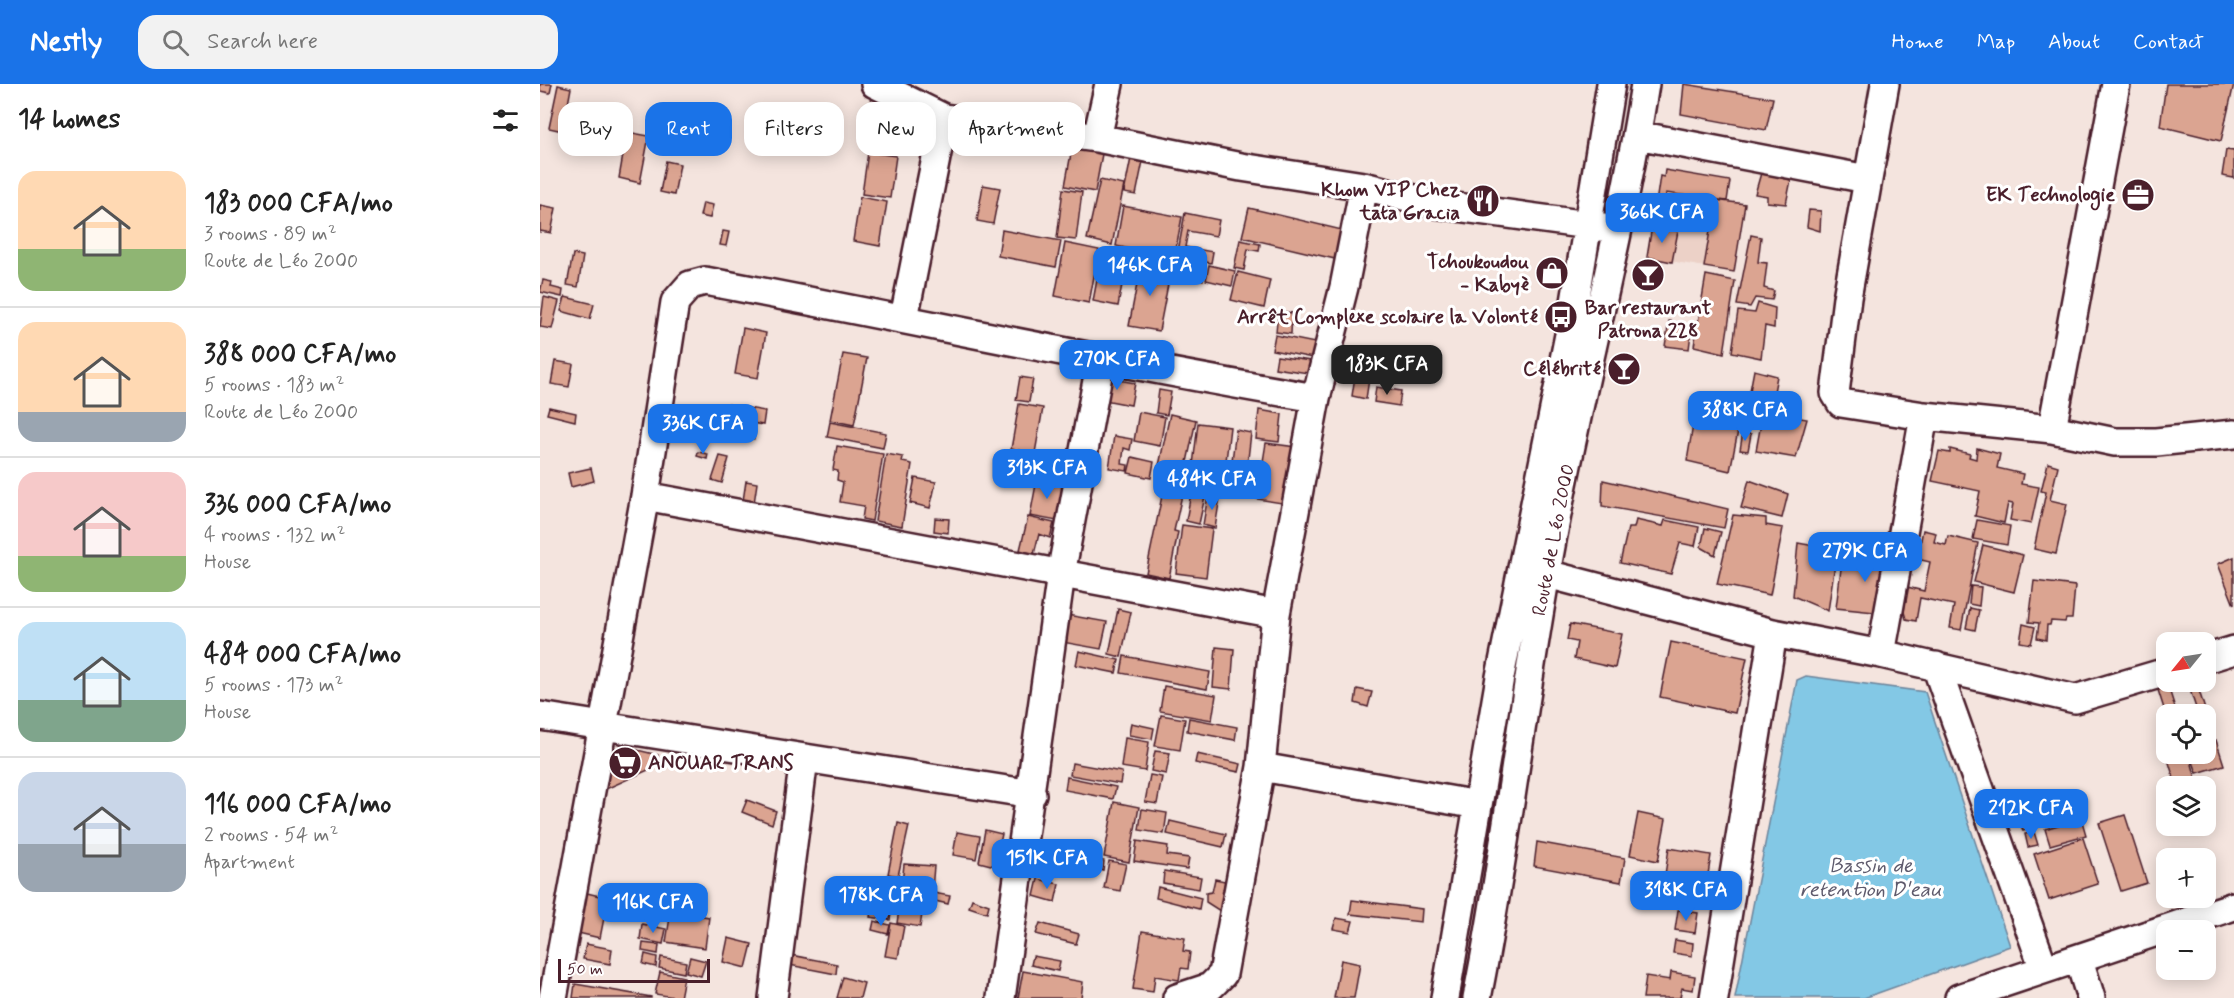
<!DOCTYPE html>
<html lang="en">
<head>
<meta charset="utf-8">
<style>
	body { margin:0; font-family:Mynerve,sans-serif; background:#f2f2f2; color:#222; height:100vh; display:flex; flex-direction:column; font-size:22px; white-space:nowrap }
	* { box-sizing:border-box; margin:0 }
	p { font-size:20px; color:#767676 }
	.icon { flex:none; width:33px; height:33px; fill:none; stroke:currentColor; stroke-width:2; stroke-linecap:round; stroke-linejoin:round }
	.map { position:relative; flex:1; overflow:hidden }
	.panel { display:flex; flex-direction:column; background:#fff; width:540px }
	.panel>* { flex:none }
	.banner { position:absolute; left:18px; top:18px; width:570px; height:54px; display:flex; gap:12px }
	.needle { width:39px; rotate:240deg }
	.tools { position:absolute; left:1616px; top:548px; display:grid; gap:12px }
	.tools a { display:grid; place-items:center; width:60px; height:60px; border-radius:12px; background:#fff; box-shadow:0 3px 15px #0003; font-size:30px }
	.scale { position:absolute; left:18px; bottom:15px; width:152px; box-sizing:border-box; padding-left:6px; border:3px solid #4a1f2b; border-top:0; font-size:16px; line-height:21px; white-space:nowrap; color:#4a1f2b; -webkit-text-stroke:4px #fff; paint-order:stroke }
	.price { position:absolute; translate:-50% -51px; padding:0 14px; border-radius:12px; background:#1a73e8; color:#fff; font-size:20px; line-height:39px; filter:drop-shadow(0 2px 3px #0008) }
	.price::after { content:''; position:absolute; left:50%; top:36px; width:18px; height:14px; margin-left:-9px; background:inherit; clip-path:polygon(0 0,100% 0,50% 100%) }
	.price.current { background:#222; color:#fff }
	ul { padding:0; list-style:none }
	li { display:flex; align-items:center; gap:18px; height:150px; padding:0 18px }
	li+li { border-top:2px solid #e0e0e0 }
	li span { display:grid; place-items:center; flex:none; width:168px; height:120px; border-radius:18px; color:#555 }
	li>.icon { margin-inline-start:auto }
	span .icon { width:72px; height:72px; fill:#fffc; stroke-width:1 }
	li b { font-size:26px }
	h2 { display:flex; justify-content:space-between; align-items:center; height:72px; padding:0 18px; font-size:26px }
	.chip { padding:0 21px; border-radius:18px; background:#fff; box-shadow:0 3px 15px #0003; font-size:21px; line-height:54px }
	.chip.current { background:#1a73e8; color:#fff }
	header { display:flex; align-items:center; gap:36px; box-sizing:border-box; height:84px; padding:0 30px; background:#1a73e8; color:#fff }
	header strong { font-size:28px }
	nav { display:flex; gap:33px; margin-inline-start:auto; font-size:21px }
	.search { width:420px; height:54px; background:#f2f2f2; display:flex; align-items:center; gap:15px; box-sizing:border-box; padding:0 21px; border-radius:18px; color:#767676; font-size:22px }
	main { display:flex; flex:1; min-height:0 }
	.map>svg:first-child { display:block }
</style>
</head>
<body>
<header>
<strong>Nestly</strong>
<div class="search"><svg class="icon" aria-label="search" viewBox="0 0 24 24"><circle cx="10" cy="10" r="6"/><path d="M15 15l6 6"/></svg>Search here</div>
<nav><a>Home</a><a>Map</a><a>About</a><a>Contact</a></nav>
</header>
<main>
<section class="panel">
<h2>14 homes<svg class="icon" aria-label="filters" viewBox="0 0 24 24"><path d="M4 7h16M4 17h16"/><circle cx="9" cy="7" r="2"/><circle cx="15" cy="17" r="2"/></svg></h2>
<ul>
<li><span style="background:linear-gradient(#ffd9b3 65%,#8fb573 0)"><svg class="icon" aria-label="home" viewBox="0 0 24 24"><path d="M3 11l9-7 9 7M6 9v11h12V9"/></svg></span><div><b>183 000 CFA/mo</b><p>3 rooms · 89 m²</p><p>Route de Léo 2000</p></div></li>
<li><span style="background:linear-gradient(#ffd9b3 75%,#9aa5b1 0)"><svg class="icon" aria-label="home" viewBox="0 0 24 24"><path d="M3 11l9-7 9 7M6 9v11h12V9"/></svg></span><div><b>388 000 CFA/mo</b><p>5 rooms · 183 m²</p><p>Route de Léo 2000</p></div></li>
<li><span style="background:linear-gradient(#f6c9c9 70%,#8fb573 0)"><svg class="icon" aria-label="home" viewBox="0 0 24 24"><path d="M3 11l9-7 9 7M6 9v11h12V9"/></svg></span><div><b>336 000 CFA/mo</b><p>4 rooms · 132 m²</p><p>House</p></div></li>
<li><span style="background:linear-gradient(#bfe0f5 65%,#7fa58c 0)"><svg class="icon" aria-label="home" viewBox="0 0 24 24"><path d="M3 11l9-7 9 7M6 9v11h12V9"/></svg></span><div><b>484 000 CFA/mo</b><p>5 rooms · 173 m²</p><p>House</p></div></li>
<li><span style="background:linear-gradient(#c9d6e8 60%,#9aa5b1 0)"><svg class="icon" aria-label="home" viewBox="0 0 24 24"><path d="M3 11l9-7 9 7M6 9v11h12V9"/></svg></span><div><b>116 000 CFA/mo</b><p>2 rooms · 54 m²</p><p>Apartment</p></div></li>
</ul>
</section>
<div class="map">
<svg width="1694" height="914" viewBox="0 0 1694 914">
	<rect width="100%" height="100%" fill="#f4e4de"/>
	<filter id="ink" filterUnits="userSpaceOnUse"><feTurbulence type="fractalNoise" baseFrequency=".0167" numOctaves="2"/><feDisplacementMap in="SourceGraphic" scale="12" xChannelSelector="R" yChannelSelector="G"/><feConvolveMatrix kernelMatrix="1 2 1 2 8 2 1 2 1" color-interpolation-filters="sRGB"/></filter>
	<g filter="url(#ink)">
		<path fill="#ecd1c7" d="M1125,86L1190,97L1187,117L1205,120L1194,188L1107,173L1120,92H1124Z"/>
		<path fill="#83c8e5" stroke="#6c849b" stroke-width="1.5" d="M1266,592L1385,608L1470,862L1324,914H1195L1257,596Z"/>
		<path fill="#dba491" stroke="#4a1f2b" stroke-width="1.5" d="M0,0H12L10,9L0,7Z
			M1144,0L1233,14L1226,46L1141,30Z
			M1626,0H1694L1681,57L1620,42Z
			M18,1L31,4L23,47L9,44Z
			M87,48L109,52L100,99L79,94Z
			M532,64L562,70L555,108L525,102Z
			M1686,66L1694,67V94L1682,92Z
			M328,68L356,72L350,114L322,110Z
			M591,74L603,77L596,111L584,109Z
			M126,77L140,80L134,111L120,108Z
			M1125,86L1190,97L1187,117L1126,109L1125,120L1116,119L1120,92L1124,93Z
			M1221,89L1251,96L1246,120L1227,118V112L1215,110Z
			M560,96L584,101L572,161L547,155Z
			M443,101L460,104L453,140L437,137Z
			M523,105L542,108L536,156L517,154Z
			M320,113L347,118L340,162L313,157Z
			M1175,116L1205,120L1194,188L1164,183Z
			M163,119L173,121L170,134L160,132Z
			M0,121L16,124L11,149L0,147V149Z
			M583,122L642,133L634,174L576,162Z
			M709,124L802,146L795,175L702,153Z
			M1269,126L1281,127L1280,147L1267,143Z
			M645,129L679,136L676,152L648,147L645,163L673,168L671,179L637,173Z
			M1112,142L1138,147L1132,178L1107,173Z
			M462,146L521,157L516,183L458,172Z
			M183,147L189,148L186,162L180,161Z
			M1211,151L1221,153L1218,178L1227,179L1224,204L1234,207L1232,216L1215,214L1210,223L1197,221Z
			M700,156L720,160L719,167L708,165L704,186L694,184Z
			M525,159L559,166L549,219L515,212Z
			M562,169L587,174L578,222L553,217Z
			M33,170L43,172L38,203L27,201Z
			M637,176L666,183L663,196L634,189Z
			M601,179L631,185L619,247L589,242Z
			M669,181L695,187L692,202L666,196Z
			M698,188L730,196L724,224L691,216Z
			M1166,191L1195,197L1184,269L1154,262Z
			M3,196L12,198L11,203L23,206L22,213L0,208Z
			M4,213L19,217L12,245L0,243Z
			M25,213L54,220L50,235L21,227Z
			M1218,219L1235,224L1234,244L1225,242L1221,274L1192,268L1198,227L1215,229Z
			M738,227L752,229L751,250L736,248Z
			M1129,237L1152,241L1149,265L1125,262Z
			M203,244L226,249L218,294L195,290Z
			M735,251L780,260L778,275L732,266Z
			M303,270L327,274L314,341L290,336Z
			M737,272L777,278L775,290L735,284Z
			M15,277L33,280L29,303L11,300Z
			M816,286L830,288L826,315L812,312Z
			M1214,286L1237,292L1230,329L1208,317Z
			M480,293L493,295L489,318L476,316Z
			M562,293L595,299L591,321L559,315Z
			M836,303L861,307L859,322L834,318Z
			M619,306L631,308L627,331L616,329Z
			M186,320L225,327L223,341L184,334Z
			M479,320L503,324L495,369L471,365Z
			M9,323L36,329L35,337L7,330Z
			M719,326L742,330L739,358L716,355Z
			M599,328L625,333L620,362L594,357Z
			M1223,328L1267,335L1256,374L1216,367Z
			M630,330L656,336L643,397L617,391Z
			M1154,335L1199,342L1190,387L1147,377Z
			M183,338H190L188,349L181,347Z
			M290,338L346,349L343,364L287,353Z
			M658,339L690,343L683,402L651,398Z
			M201,346L215,347L214,355L200,353Z
			M696,346L711,349L704,409L688,407Z
			M1203,348L1211,350L1208,367L1200,366Z
			M574,352L592,355L590,366L584,364L582,380L588,381L587,387L569,384Z
			M726,359L756,363L748,420L717,415Z
			M297,362L343,370L332,437L322,435L324,422L300,418L303,398L297,396L298,387L293,386Z
			M1437,364L1460,370L1457,384L1483,390L1481,400L1499,403L1491,440L1470,436L1473,420L1468,419L1464,439L1435,432L1440,407L1392,397L1399,367L1410,369V365L1430,370L1429,373L1436,375Z
			M158,368L168,370L167,375L157,372Z
			M346,370L363,373L362,378L372,380L362,442L335,437Z
			M180,372L189,374L182,399L172,396Z
			M592,373L614,378L611,394L588,389Z
			M1508,379L1518,382L1510,416L1527,420L1516,470L1494,465L1506,408L1501,407Z
			M51,384L54,397L31,403L28,389Z
			M375,394L396,398L390,424L370,419Z
			M497,395L524,400L517,437L490,432Z
			M1063,396L1188,425L1184,444L1062,422Z
			M1209,396L1248,410L1242,434L1201,424Z
			M206,397L217,399L214,419L203,417Z
			M623,407L642,411L634,447L638,448L629,494L606,489Z
			M651,409L665,412L659,440L646,437Z
			M668,411L680,413L675,444L663,441Z
			M1193,431L1226,434V441L1243,444L1230,511L1177,500Z
			M488,433L514,439L510,454L499,450L494,470L480,466Z
			M395,434L409,435L408,449L394,447Z
			M1096,436L1123,442L1125,436L1159,443L1155,462L1140,459L1131,490L1080,479L1088,444H1094Z
			M1437,436L1470,442L1467,461L1433,455Z
			M642,441L672,445L666,493L636,489Z
			M1165,444L1181,448L1175,471L1161,463Z
			M1383,446L1396,449L1394,458L1406,461L1408,452L1438,459L1421,546L1410,544L1414,521L1380,514L1376,537L1366,535L1364,528L1367,503L1384,507L1390,478L1377,475Z
			M1258,459L1297,466L1288,527L1253,512Z
			M1443,461L1483,471L1474,508L1434,498Z
			M1303,469L1357,477L1344,529L1296,524Z
			M1694,473V521L1678,480Z
			M1494,497L1535,502L1532,535H1526L1525,538L1511,537L1510,541H1507L1506,556L1497,554L1499,539L1489,538Z
			M1431,502L1441,503L1439,522L1429,520Z
			M1430,524L1439,526L1435,546L1426,544Z
			M578,525L591,528L581,573L569,570Z
			M527,531L567,538L561,565L522,558Z
			M1030,540L1082,550L1075,584L1034,575L1037,558L1027,556Z
			M1483,540L1495,543L1491,560L1480,558Z
			M1131,558L1207,574L1195,629L1120,613Z
			M676,563L694,565L691,605L673,603Z
			M539,567L579,576L576,589L536,581Z
			M584,572L670,588L667,605L581,589Z
			M1647,597H1656L1673,651L1665,654V630H1658Z
			M1627,599L1637,630L1626,631L1617,603Z
			M624,602L676,611L672,636L620,627Z
			M817,605L832,608L828,623L815,619Z
			M621,631L645,635L640,666L615,662Z
			M649,634L697,643L695,656L647,647Z
			M591,639L614,644L612,655L589,651Z
			M1626,651V669L1621,652Z
			M585,654L609,658L605,687L581,683Z
			M1676,656L1684,681L1657,689L1650,669H1665V659Z
			M81,662L118,671L117,682L66,705L73,666Z
			M615,667L630,669L626,690L611,687Z
			M1626,669H1649L1656,695L1636,701Z
			M657,670L701,680L699,688L655,679Z
			M532,679L582,688L580,700L530,691Z
			M610,691L622,693L617,720L605,718Z
			M527,693L576,703L573,715L525,706Z
			M1532,710L1539,730L1483,747L1477,727Z
			M207,716L236,727L232,740L202,728Z
			M574,718L599,723L589,778L564,773Z
			M602,725L627,729L624,750L599,746Z
			M1098,729L1126,735L1118,777L1090,771Z
			M1585,731L1607,799L1581,807L1559,739Z
			M1541,734L1546,751L1510,761L1505,745Z
			M630,737L686,750L683,763L627,750Z
			M358,739L369,742L358,792L348,790Z
			M445,746L462,750L455,782L439,778Z
			M417,748L440,752L436,775L413,771Z
			M1494,748L1498,761L1488,763L1485,750Z
			M1543,754L1558,800L1509,816L1494,770Z
			M597,757L628,762L627,771L649,774L647,785L594,777Z
			M997,758L1085,774L1081,798L994,782Z
			M1129,764L1171,771L1165,810L1123,804Z
			M533,771L564,777L563,786L531,780Z
			M569,777L586,780L580,807L564,804Z
			M364,780L394,782L392,806L373,804L372,811L361,810Z
			M624,787L661,793L659,805L623,799Z
			M498,795L519,800L515,818L494,812Z
			M675,795L685,797L680,827L666,818V809L672,808Z
			M618,803L661,814L659,825L616,814Z
			M383,807L410,812L408,820L382,814Z
			M334,808L354,811L350,836L330,833Z
			M47,809L68,814L60,854L38,849Z
			M361,813L384,817L380,843L357,839Z
			M71,815L110,822L107,836L68,830Z
			M432,815L449,821L447,829L429,823Z
			M812,816L882,825L881,838L810,830Z
			M1138,826L1158,829L1155,849L1135,846Z
			M131,827L169,833L165,864L126,858Z
			M796,834L813,837L810,848L793,845Z
			M334,837L350,841L348,850L332,846Z
			M351,839L364,842L358,874L345,872Z
			M500,839L539,850L536,860L496,850Z
			M102,840L126,845L123,860L100,855Z
			M602,847L645,854L643,867L650,868L648,885L641,884L639,896L615,892L613,908L593,905Z
			M188,854L212,860L206,884L183,878Z
			M1135,856L1153,859L1152,872L1133,869Z
			M103,859L119,861L118,870L102,867Z
			M46,860L72,865L70,880L43,875Z
			M105,870L117,873L116,883L103,880Z
			M251,871L297,880L296,890L249,881Z
			M493,872L520,877L518,887L491,881Z
			M121,873L146,878L144,889L119,884Z
			M150,873L166,877L161,892L146,888Z
			M801,876L820,880L814,914H794Z
			M483,887L543,898L541,914H478Z
			M120,888L144,893L140,914L115,910Z
			M1131,888L1155,892L1153,906L1142,904L1140,913L1145,914H1103L1106,892L1130,896Z
			M303,893L324,899L320,914H297Z
			M35,900L111,913V914H33Z"/>
		<g fill="none" stroke-linecap="round" stroke-linejoin="round">
			<g stroke="#4a1f2b" stroke-width="32">
				<path id="minor" d="M335,0L404,34L557,54L701,83L824,102L894,120L1063,143
					M1345,0L1307,214L1295,309L1301,319L1384,332L1512,345L1575,358H1616L1694,350
					M1097,51L1327,95
					M557,54L569,0
					M364,234L404,34
					M1512,345L1576,0
					M105,412L736,530
					M988,485L1233,549L1341,570L1535,615L1626,588
					M1341,570L1384,332
					M1665,575L1694,566
					M1396,582L1504,885
					M0,632L492,710
					M721,683L938,721
					M1539,876L1551,914
					M13,914L105,412L135,218L150,201L165,197C369,235 572,280 776,314
					M233,914L264,675
					M461,914L521,490L561,275
					M637,914L670,903L683,890L721,683L736,530L776,314L804,203L824,102
					M905,914L960,593L1032,236L1071,0
					M937,914C965,774 981,631 1006,490C1034,326 1079,165 1105,0
					M1174,914L1233,549
					M1419,914L1694,822"/>
			</g>
			<use href="#minor" stroke="#fff" stroke-width="27"/>
		</g>
	</g>
	<defs>
		<g id="office-disc" transform="scale(1.725)"><circle r="9.5" fill="#4a1f2b" stroke="#fff"/><path d="M-6-3h4V-5.5h4V-3h4V5H-6ZM-1-4.5V-3h2v-1.5ZM-6 0V1H6V0Z" fill="#fff"/></g>
		<g id="restaurant-disc" transform="scale(1.725)"><circle r="9.5" fill="#4a1f2b" stroke="#fff"/><path d="M-5-6h1v4h1v-4h1v4h1v-4h1v5L-1.5 .5V6h-2V.5L-5-1ZM5-6V6H3V1.5H1.5Q1.5-4 5-6Z" fill="#fff"/></g>
		<g id="shop-disc" transform="scale(1.725)"><circle r="9.5" fill="#4a1f2b" stroke="#fff"/><path d="M-5-2.5h2.3a2.7 3.5 0 0 1 5.4 0H5L5.5 6h-11ZM-1.5-2.5h3a1.5 2.3 0 0 0-3 0Z" fill="#fff"/></g>
		<g id="bar-disc" transform="scale(1.725)"><circle r="9.5" fill="#4a1f2b" stroke="#fff"/><path d="M-6-5H6L.8 .8V4.5H3.5V6h-7V4.5H-.8V.8Z" fill="#fff"/></g>
		<g id="bus-disc" transform="scale(1.725)"><circle r="9.5" fill="#4a1f2b" stroke="#fff"/><path d="M-5-6H5V4H4V6H2V4H-2V6H-4V4H-5ZM-3.5-4V0h7V-4ZM-3.5 1.2v1.5H-2V1.2ZM2 1.2v1.5H3.5V1.2Z" fill="#fff"/></g>
		<g id="supermarket-disc" transform="scale(1.725)"><circle r="9.5" fill="#4a1f2b" stroke="#fff"/><path d="M-6-5.5h2.5l.6 2H6L4.5 2H-2.5L-4.4-4H-6ZM-1.5 3.2a1.3 1.3 0 1 0 .1 0ZM3 3.2a1.3 1.3 0 1 0 .1 0Z" fill="#fff"/></g>
	</defs>
	<g fill-rule="evenodd">
		<use href="#office-disc" x="1598" y="111"/>
		<use href="#restaurant-disc" x="943" y="117"/>
		<use href="#shop-disc" x="1012" y="189"/>
		<use href="#bar-disc" x="1108" y="191"/>
		<use href="#bus-disc" x="1021" y="233"/>
		<use href="#bar-disc" x="1084" y="285"/>
		<use href="#supermarket-disc" x="85" y="679"/>
	</g>
	<g text-anchor="middle" dominant-baseline="central" stroke-width="6" stroke-linejoin="round" paint-order="stroke">
		<g font-size="20" font-weight="bold" fill="#4a1f2b" stroke="#fff" text-anchor="end">
			<text x="920" y="106">Khom VIP Chez<tspan x="920" dy="23">tata Gracia</tspan></text>
			<text x="1575" y="111">EK Technologie</text>
			<text x="989" y="178">Tchoukoudou<tspan x="989" dy="23">- Kabyè</tspan></text>
			<text x="1108" y="224" text-anchor="middle">Bar restaurant<tspan x="1108" dy="23">Patrona 228</tspan></text>
			<text x="998" y="233">Arrêt Complexe scolaire la Volonté</text>
			<text x="1061" y="285">Célébrité</text>
			<text x="108" y="679" text-anchor="start">ANOUAR TRANS</text>
		</g>
		<g font-size="20" fill="#4a1f2b" stroke="#fff">
			<text transform="translate(1014 456) rotate(-79)">Route de Léo 2000</text>
		</g>
		<g font-size="21" font-style="italic" fill="#5e5a6c" stroke="#fff">
			<text x="1331" y="782">Bassin de<tspan x="1331" dy="24">retention D'eau</tspan></text>
		</g>
	</g>
</svg>
<div class="tools">
<a><svg class="needle" viewBox="-14 -14 28 28"><path d="M0-13l5 13h-10z" fill="#e53935"/><path d="M0 13l5-13h-10z" fill="#767676"/></svg></a>
<a><svg class="icon" aria-label="locate" viewBox="0 0 24 24"><circle cx="12" cy="12" r="6"/><path d="M12 2v4M12 18v4M2 12h4M18 12h4"/></svg></a>
<a><svg class="icon" aria-label="layers" viewBox="0 0 24 24"><path d="M12 4l9 5-9 5-9-5zM3 14l9 5 9-5"/></svg></a>
<a>+</a>
<a>−</a>
</div>
<div class="scale">50 m</div>
<b class="price" style="left:1122px;top:160px">366K CFA</b>
<b class="price" style="left:610px;top:213px">146K CFA</b>
<b class="price" style="left:577px;top:307px">270K CFA</b>
<b class="price current" style="left:847px;top:312px">183K CFA</b>
<b class="price" style="left:1205px;top:358px">388K CFA</b>
<b class="price" style="left:163px;top:371px">336K CFA</b>
<b class="price" style="left:507px;top:416px">313K CFA</b>
<b class="price" style="left:672px;top:427px">484K CFA</b>
<b class="price" style="left:1325px;top:499px">279K CFA</b>
<b class="price" style="left:1491px;top:756px">212K CFA</b>
<b class="price" style="left:507px;top:806px">151K CFA</b>
<b class="price" style="left:1146px;top:838px">318K CFA</b>
<b class="price" style="left:341px;top:843px">178K CFA</b>
<b class="price" style="left:113px;top:850px">116K CFA</b>
<div class="banner">
<a class="chip">Buy</a>
<a class="chip current">Rent</a>
<a class="chip">Filters</a>
<a class="chip">New</a>
<a class="chip">Apartment</a>
</div>
</div>
</main>
</body>
</html>
